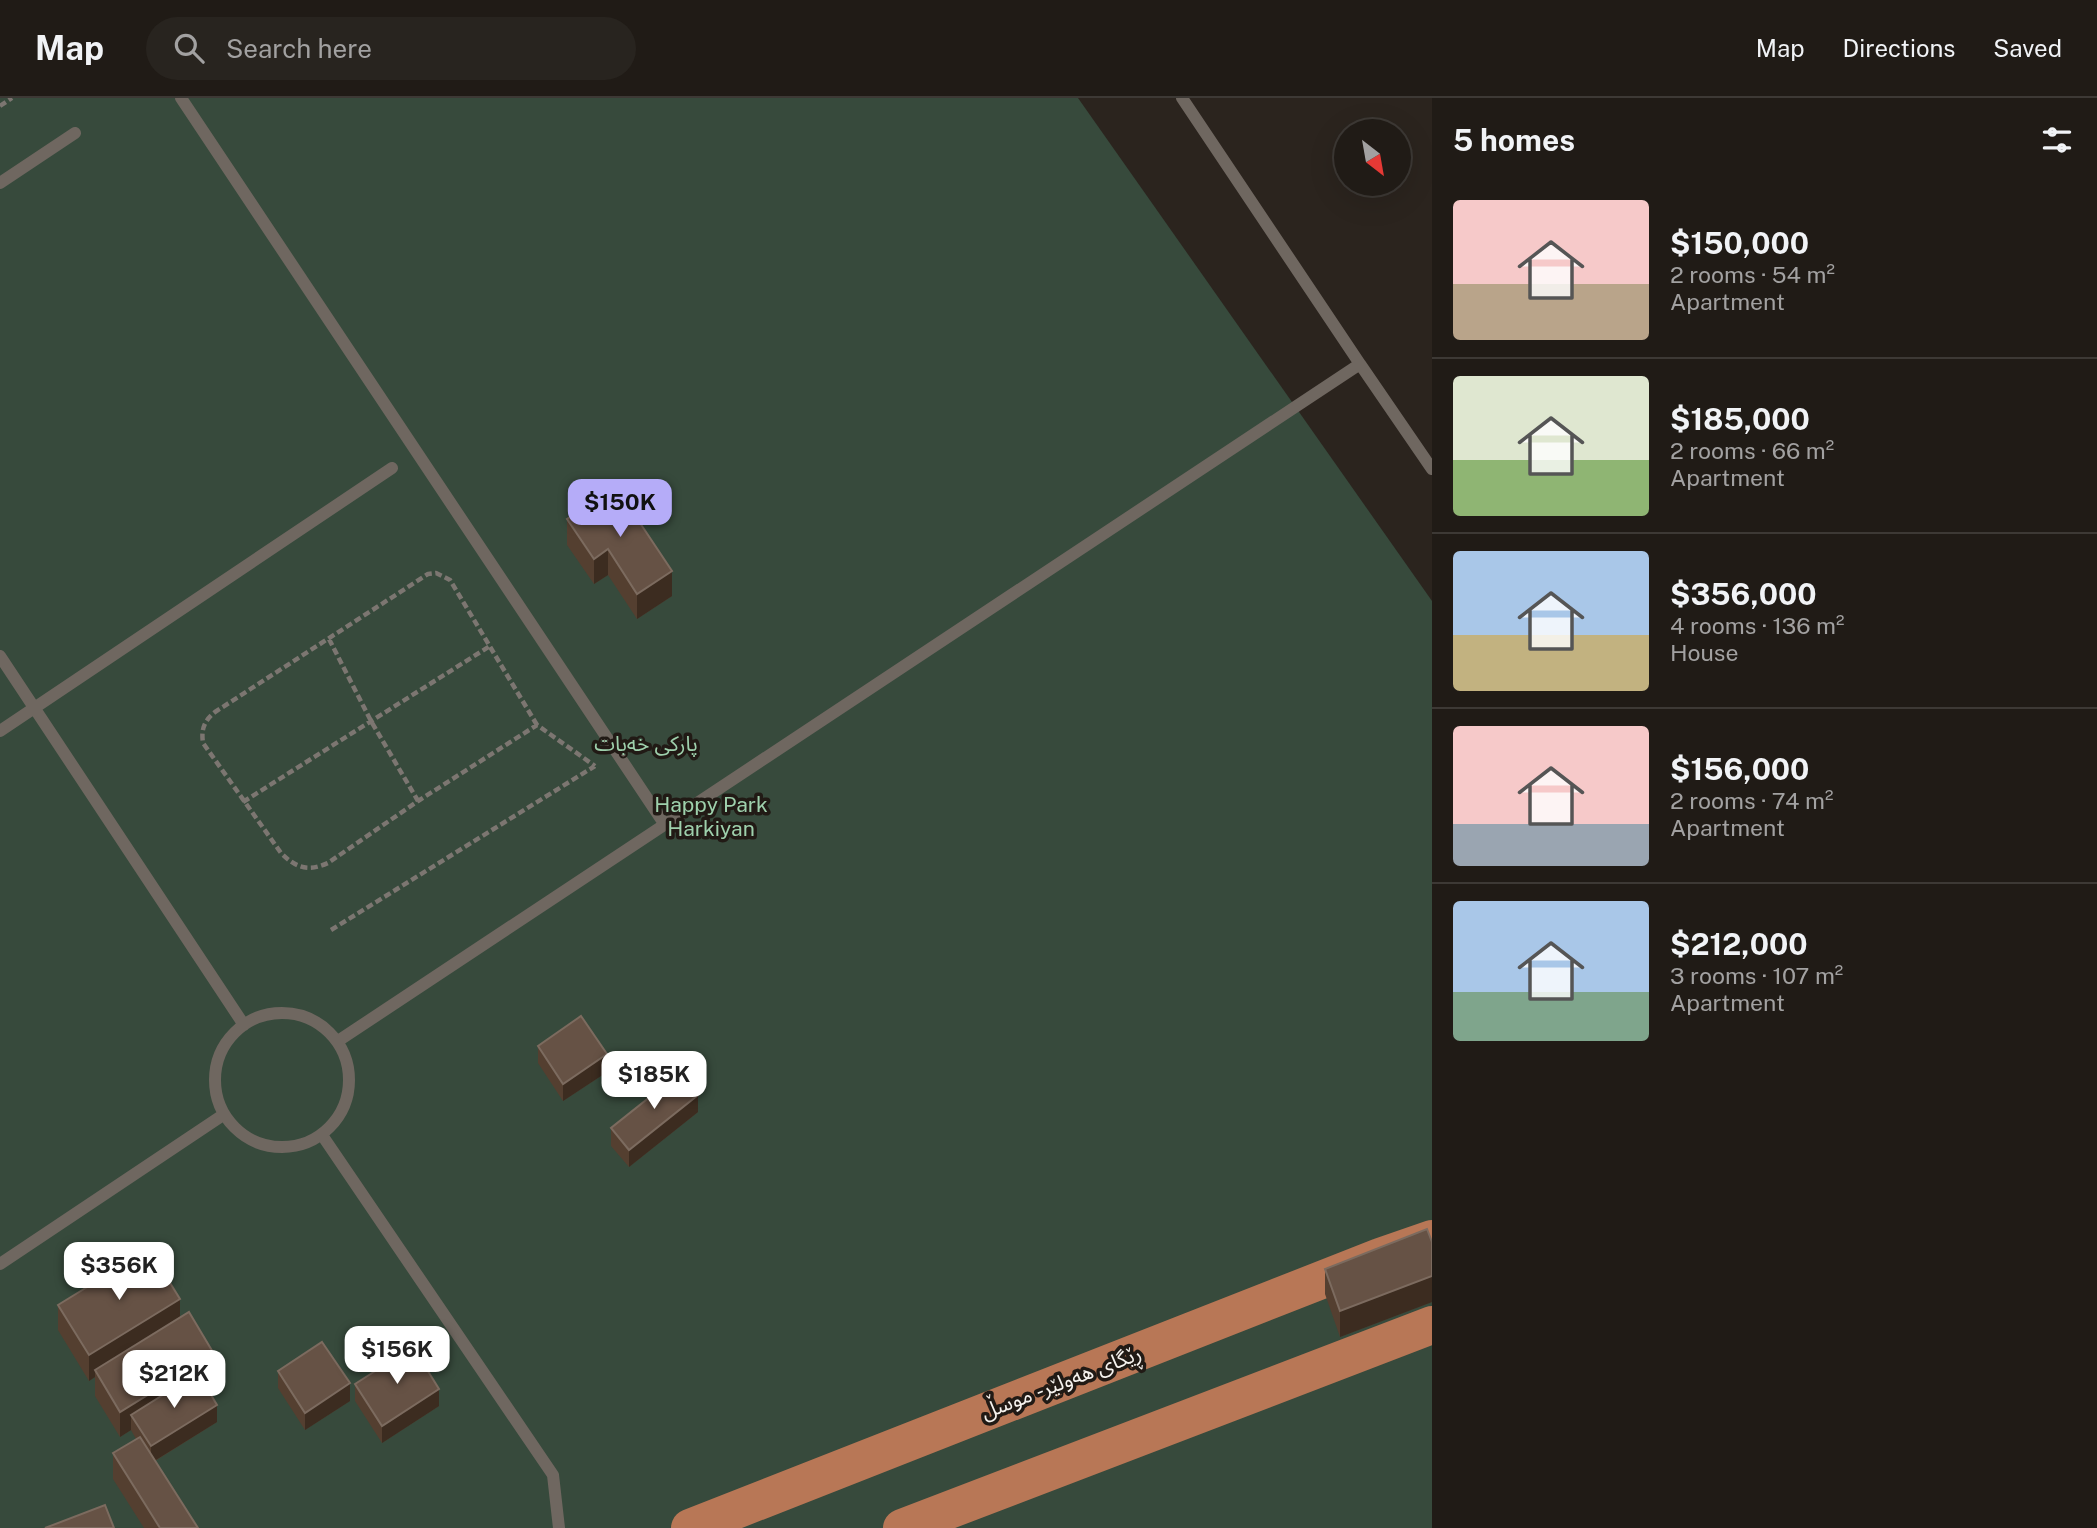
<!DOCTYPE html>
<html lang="en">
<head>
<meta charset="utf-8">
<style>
	body { margin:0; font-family:"Public Sans","Noto Sans Arabic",sans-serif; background:#28241f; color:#f1f3f6; height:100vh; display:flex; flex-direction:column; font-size:26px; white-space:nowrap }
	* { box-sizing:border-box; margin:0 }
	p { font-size:23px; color:#a2a1a1 }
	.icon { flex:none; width:38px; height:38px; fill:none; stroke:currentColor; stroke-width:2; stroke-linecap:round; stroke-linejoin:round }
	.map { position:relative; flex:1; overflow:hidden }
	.details { display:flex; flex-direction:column; background:#201b16; width:665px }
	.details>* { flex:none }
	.needle { width:46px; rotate:149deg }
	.tools { position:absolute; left:1334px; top:21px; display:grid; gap:14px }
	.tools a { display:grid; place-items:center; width:77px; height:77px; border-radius:50%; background:#201b16; box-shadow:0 7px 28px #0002,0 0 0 2px #3d3935; font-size:35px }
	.price { position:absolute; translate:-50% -60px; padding:0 16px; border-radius:14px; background:#fff; color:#222; font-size:23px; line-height:46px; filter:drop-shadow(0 2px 4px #0008) }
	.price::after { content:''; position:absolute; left:50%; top:42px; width:21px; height:16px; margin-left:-10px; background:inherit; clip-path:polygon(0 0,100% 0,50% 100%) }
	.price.active { background:#b5acf8; color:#111 }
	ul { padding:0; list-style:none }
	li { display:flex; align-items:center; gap:21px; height:175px; padding:0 21px }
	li+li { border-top:2px solid #3d3935 }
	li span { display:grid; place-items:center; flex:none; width:196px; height:140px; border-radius:7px; color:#555 }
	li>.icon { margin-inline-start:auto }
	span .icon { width:84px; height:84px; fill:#fffc; stroke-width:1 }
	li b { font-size:30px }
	h2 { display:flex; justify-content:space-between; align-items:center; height:84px; padding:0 21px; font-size:30px }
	header { display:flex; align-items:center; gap:42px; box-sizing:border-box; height:98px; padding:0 35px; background:#201b16; border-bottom:2px solid #3d3935 }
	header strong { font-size:33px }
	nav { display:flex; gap:38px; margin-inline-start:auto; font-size:24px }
	.search { width:490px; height:63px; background:#28241f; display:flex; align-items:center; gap:18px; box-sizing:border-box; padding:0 24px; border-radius:38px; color:#a2a1a1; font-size:26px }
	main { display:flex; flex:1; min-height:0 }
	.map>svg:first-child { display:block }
</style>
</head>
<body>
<header>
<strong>Map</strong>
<div class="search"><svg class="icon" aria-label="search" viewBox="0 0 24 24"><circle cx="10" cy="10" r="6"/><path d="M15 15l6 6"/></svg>Search here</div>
<nav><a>Map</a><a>Directions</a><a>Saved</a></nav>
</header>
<main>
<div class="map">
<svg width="1432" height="1430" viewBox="0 0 1432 1430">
	<rect width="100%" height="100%" fill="#2b241e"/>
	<path fill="#374a3c" d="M0,0H1078L1432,503V1430H0Z"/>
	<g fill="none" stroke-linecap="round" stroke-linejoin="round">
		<path stroke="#7c7671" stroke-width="4.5" stroke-dasharray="7 3.5" stroke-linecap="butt" d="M0,8L12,0
			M329,541L371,623L418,703
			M537,627L450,482L436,475L428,476L215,614C204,623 201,631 203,645L281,755C296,770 308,774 328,765L418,703L537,627L595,668
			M243,704L490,548
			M331,832L595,668"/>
		<path stroke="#6f6760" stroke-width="12" d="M181,0L665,727
			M0,85L75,35
			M1360,266L1432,371
			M0,558L244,927
			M0,633L392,370
			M215 982a67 67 0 1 1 134 0a67 67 0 1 1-134 0Z
			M338,943L1360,266L1182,0
			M322,1037L553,1377L559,1430
			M0,1166L223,1017"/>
		<path stroke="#b87756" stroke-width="38" d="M690,1430L1380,1159L1432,1141
			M902,1430L1432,1227"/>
	</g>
	<path fill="#543f30" d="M567,421L672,498L637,521L608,477L594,486L567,447Z
		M538,948L607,974L563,1003L538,965Z
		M698,1014L629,1069L611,1048V1030Z
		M1432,1144V1204L1340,1239L1325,1196V1171Z
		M58,1207L180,1220L214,1281L205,1287L217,1324L155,1363L198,1430H144L113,1381V1355L136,1341L131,1332L120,1339L95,1298V1279L89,1283L58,1232Z
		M278,1273L350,1303L305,1332L278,1290Z
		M355,1286L439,1308L382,1345L355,1303Z"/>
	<path fill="#3c2c20" d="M608,451V477L594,486V461Z
		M672,473V498L637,521V496Z
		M607,956V974L563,1003V986Z
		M698,997V1014L629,1069V1052Z
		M1432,1178V1204L1340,1239V1213Z
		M180,1201V1227L95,1272V1279L89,1283V1257Z
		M214,1256V1281L138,1328L131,1317V1332L120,1339V1314Z
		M350,1285V1303L305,1332V1315Z
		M439,1291V1308L382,1345V1328Z
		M217,1307V1324L151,1365V1348Z"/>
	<path fill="#665245" stroke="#7c6b5f" stroke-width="2" d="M616,389L672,473L637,496L608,451L594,461L567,421Z
		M581,918L607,956L563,986L538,948Z
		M680,975L698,997L629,1052L611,1030Z
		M1427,1131L1432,1144V1178L1340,1213L1325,1171Z
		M149,1151L180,1201L89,1257L58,1207Z
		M189,1214L214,1256L120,1314L95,1272Z
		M322,1244L350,1285L305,1315L278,1273Z
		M413,1249L439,1291L382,1328L355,1286Z
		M198,1275L217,1307L151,1348L131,1317Z
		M140,1339L198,1430H160L113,1355Z
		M105,1407L114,1430H45Z"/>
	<g text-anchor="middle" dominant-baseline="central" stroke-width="7" stroke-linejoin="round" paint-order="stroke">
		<g font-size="21" fill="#9ed0ac" stroke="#211a15">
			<text x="646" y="645">پارکی خەبات</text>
			<text x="711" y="706">Happy Park<tspan x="711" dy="24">Harkiyan</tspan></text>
		</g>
		<g font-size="21" fill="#f6f2ee" stroke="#211a15">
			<text transform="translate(1061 1284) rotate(-21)">ڕێگای هەولێر - موسڵ</text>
		</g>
	</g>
</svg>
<div class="tools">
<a><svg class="needle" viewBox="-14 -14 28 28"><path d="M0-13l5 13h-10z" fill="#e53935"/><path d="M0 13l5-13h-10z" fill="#a2a1a1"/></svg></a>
</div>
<b class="price active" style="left:620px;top:441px">$150K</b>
<b class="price" style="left:654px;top:1013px">$185K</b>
<b class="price" style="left:119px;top:1204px">$356K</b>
<b class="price" style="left:397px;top:1288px">$156K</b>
<b class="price" style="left:174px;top:1312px">$212K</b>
</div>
<section class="details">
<h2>5 homes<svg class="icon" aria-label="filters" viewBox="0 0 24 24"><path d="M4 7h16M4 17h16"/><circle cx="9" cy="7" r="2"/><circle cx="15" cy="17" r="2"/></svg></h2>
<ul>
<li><span style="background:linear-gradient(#f6c9c9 60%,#b9a48a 0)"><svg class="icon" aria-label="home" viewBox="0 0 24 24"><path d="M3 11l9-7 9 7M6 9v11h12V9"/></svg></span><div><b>$150,000</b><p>2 rooms · 54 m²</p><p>Apartment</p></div></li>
<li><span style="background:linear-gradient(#dfe7d0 60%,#8fb573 0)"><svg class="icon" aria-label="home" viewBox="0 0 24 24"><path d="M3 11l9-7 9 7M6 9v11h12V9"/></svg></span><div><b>$185,000</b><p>2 rooms · 66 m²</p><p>Apartment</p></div></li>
<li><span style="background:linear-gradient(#a9c7e8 60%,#c2b280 0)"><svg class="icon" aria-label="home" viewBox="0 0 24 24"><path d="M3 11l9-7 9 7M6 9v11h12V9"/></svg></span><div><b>$356,000</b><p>4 rooms · 136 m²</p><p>House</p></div></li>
<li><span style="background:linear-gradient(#f6c9c9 70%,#9aa5b1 0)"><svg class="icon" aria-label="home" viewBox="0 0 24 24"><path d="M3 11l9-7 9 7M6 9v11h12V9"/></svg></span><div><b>$156,000</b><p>2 rooms · 74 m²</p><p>Apartment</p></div></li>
<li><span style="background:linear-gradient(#a9c7e8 65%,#7fa58c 0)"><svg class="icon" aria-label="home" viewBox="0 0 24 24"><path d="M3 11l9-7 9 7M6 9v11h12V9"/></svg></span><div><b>$212,000</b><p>3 rooms · 107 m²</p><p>Apartment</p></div></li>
</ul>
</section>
</main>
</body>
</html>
